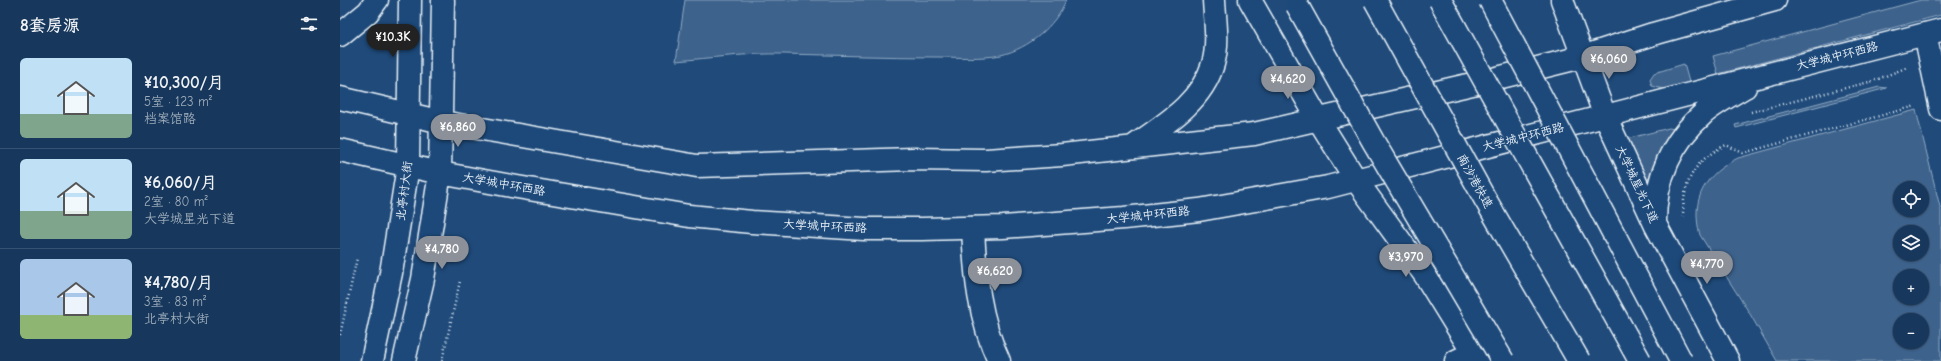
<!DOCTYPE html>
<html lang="zh">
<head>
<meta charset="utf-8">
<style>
	body { margin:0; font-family:"Comic Neue","LXGW WenKai TC",sans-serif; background:#203f62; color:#f1f3f6; height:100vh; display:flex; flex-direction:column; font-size:15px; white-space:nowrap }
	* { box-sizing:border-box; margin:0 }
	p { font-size:13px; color:#9eacbb }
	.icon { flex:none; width:22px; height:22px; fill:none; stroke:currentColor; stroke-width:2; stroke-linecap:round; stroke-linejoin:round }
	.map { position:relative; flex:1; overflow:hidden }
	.panel { display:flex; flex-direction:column; background:#17385c; width:340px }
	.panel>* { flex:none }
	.fabs { position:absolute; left:1553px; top:181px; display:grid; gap:8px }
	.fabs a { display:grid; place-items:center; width:36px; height:36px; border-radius:50%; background:#17385c; box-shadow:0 1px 3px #0004,0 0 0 1px #365272; font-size:20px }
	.price { position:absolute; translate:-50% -34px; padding:0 9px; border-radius:14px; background:#8c9099; color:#fff; font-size:13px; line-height:26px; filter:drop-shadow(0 1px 2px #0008) }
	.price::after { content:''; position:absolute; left:50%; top:24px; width:12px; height:9px; margin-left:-6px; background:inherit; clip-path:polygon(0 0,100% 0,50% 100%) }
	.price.active { background:#222; color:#fff }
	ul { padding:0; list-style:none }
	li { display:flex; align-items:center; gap:12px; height:100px; padding:0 20px }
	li+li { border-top:1px solid #365272 }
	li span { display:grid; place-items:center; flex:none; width:112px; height:80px; border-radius:6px; color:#555 }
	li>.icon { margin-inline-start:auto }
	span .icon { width:48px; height:48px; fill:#fffc; stroke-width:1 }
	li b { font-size:17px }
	h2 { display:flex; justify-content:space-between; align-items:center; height:48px; padding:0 20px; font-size:17px }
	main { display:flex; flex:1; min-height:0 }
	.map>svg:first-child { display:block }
</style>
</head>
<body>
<main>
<section class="panel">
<h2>8套房源<svg class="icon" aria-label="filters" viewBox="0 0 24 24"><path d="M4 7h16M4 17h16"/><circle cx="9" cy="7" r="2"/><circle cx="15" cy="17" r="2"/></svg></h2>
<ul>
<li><span style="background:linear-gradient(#bfe0f5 70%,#7fa58c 0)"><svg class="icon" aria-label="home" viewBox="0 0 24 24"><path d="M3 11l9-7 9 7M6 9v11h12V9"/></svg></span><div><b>¥10,300/月</b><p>5室 · 123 m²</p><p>档案馆路</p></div></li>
<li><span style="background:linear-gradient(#bfe0f5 65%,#7fa58c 0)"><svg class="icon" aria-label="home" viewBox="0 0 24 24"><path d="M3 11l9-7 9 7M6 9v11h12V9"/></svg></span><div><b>¥6,060/月</b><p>2室 · 80 m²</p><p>大学城星光下道</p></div></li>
<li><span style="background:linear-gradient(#a9c7e8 70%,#8fb573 0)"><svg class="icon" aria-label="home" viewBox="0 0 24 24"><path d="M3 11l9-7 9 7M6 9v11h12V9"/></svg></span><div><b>¥4,780/月</b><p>3室 · 83 m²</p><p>北亭村大街</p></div></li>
</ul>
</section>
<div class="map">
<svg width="1601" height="361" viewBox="0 0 1601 361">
	<rect width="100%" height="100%" fill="#1f4a7a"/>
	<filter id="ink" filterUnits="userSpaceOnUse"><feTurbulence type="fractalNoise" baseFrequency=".025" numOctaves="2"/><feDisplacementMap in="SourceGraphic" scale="8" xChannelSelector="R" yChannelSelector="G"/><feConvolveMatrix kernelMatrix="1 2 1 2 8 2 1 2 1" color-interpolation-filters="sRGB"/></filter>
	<g filter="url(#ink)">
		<path fill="#3c628c" stroke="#92aac2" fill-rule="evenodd" d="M345,0H726C715,27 689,48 661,55C641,59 618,57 597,57C546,57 494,55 443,54C407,53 371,58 336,61Z
			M1581,0H1601V15L1378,74L1373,56Z
			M1344,64L1349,82L1323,89L1312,86L1310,79L1314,73Z
			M1539,87L1547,88L1396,128L1395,125Z
			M1576,110L1601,211V361H1437L1410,314L1360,235C1350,199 1365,174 1398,158ZM1560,188H1582V210H1560ZM1560,232H1582V254H1560ZM1560,276H1582V298H1560ZM1560,320H1582V342H1560Z
			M1329,128L1334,129V132L1308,195L1278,141Z"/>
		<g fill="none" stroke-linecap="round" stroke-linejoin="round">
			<g stroke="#e8f1f8" stroke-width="25">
				<path id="minor" d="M1585,34L1601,109
					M633,228C635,274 639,319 659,361
					M1116,361L1120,359"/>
			</g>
			<g stroke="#e8f1f8" stroke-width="25">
				<path id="major" d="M910,0L978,119L1016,180L1085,275L1138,361
					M1222,0L1265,116L1315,224L1388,361
					M0,35L28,12L37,0
					M0,98L102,122L357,166L573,159L646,160L722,155L914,134L1141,82L1242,57L1313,34L1435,0
					M794,146C825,124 861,103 873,64C879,44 875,21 874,0
					M0,150L100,173L177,187L349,216L412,222L524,229H582L663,227L784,218L859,210L988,187L1601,30
					M1315,221C1315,179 1332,141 1364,113C1376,103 1391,95 1405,87
					M32,361L51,273L68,166L70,0
					M64,361L83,279L100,173L103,0"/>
			</g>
			<path stroke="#e8f1f8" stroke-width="2.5" stroke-dasharray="1 3" stroke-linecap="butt" d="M1411,112L1533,81L1568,67
				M1343,217C1343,182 1353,161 1386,145L1403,153L1576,106
				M0,335L17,258
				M102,361L120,281"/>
			<use href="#minor" stroke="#1f4a7a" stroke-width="22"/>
			<use href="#major" stroke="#1f4a7a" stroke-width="22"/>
			<g stroke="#e8f1f8" stroke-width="25" stroke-linecap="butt">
				<path id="highway-bridge" d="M1035,0L1145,199L1239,361
					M1100,0L1300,361
					M1150,0L1341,361
					M957,5L1033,141L1163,361"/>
			</g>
			<use href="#highway-bridge" stroke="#1f4a7a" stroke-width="22"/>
		</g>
	</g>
	<g text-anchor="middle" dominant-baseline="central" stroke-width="3" stroke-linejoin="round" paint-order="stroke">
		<g font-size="12" fill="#e8f1f8" stroke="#1f4a7a">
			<text transform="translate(1497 56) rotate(-14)">大学城中环西路</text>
			<text transform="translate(1183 137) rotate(-14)">大学城中环西路</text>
			<text transform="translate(1135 181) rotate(61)">南沙港快速</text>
			<text transform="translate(164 184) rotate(10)">大学城中环西路</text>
			<text transform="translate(1297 184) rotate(65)">大学城星光下道</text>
			<text transform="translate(64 191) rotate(-83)">北亭村大街</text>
			<text transform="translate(808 215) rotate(-6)">大学城中环西路</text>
			<text transform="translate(485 226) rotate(3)">大学城中环西路</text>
		</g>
	</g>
</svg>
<div class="fabs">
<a><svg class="icon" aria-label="locate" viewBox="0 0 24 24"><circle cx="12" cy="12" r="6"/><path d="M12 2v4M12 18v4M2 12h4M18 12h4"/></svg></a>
<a><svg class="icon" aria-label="layers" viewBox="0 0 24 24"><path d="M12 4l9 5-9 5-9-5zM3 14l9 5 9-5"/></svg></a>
<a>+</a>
<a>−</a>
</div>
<b class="price active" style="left:53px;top:58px">¥10.3K</b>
<b class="price" style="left:1269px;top:80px">¥6,060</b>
<b class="price" style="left:948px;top:100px">¥4,620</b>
<b class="price" style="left:118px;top:148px">¥6,860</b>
<b class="price" style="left:102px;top:270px">¥4,780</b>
<b class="price" style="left:1066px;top:278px">¥3,970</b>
<b class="price" style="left:1367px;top:285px">¥4,770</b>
<b class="price" style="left:655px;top:292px">¥6,620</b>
</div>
</main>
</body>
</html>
